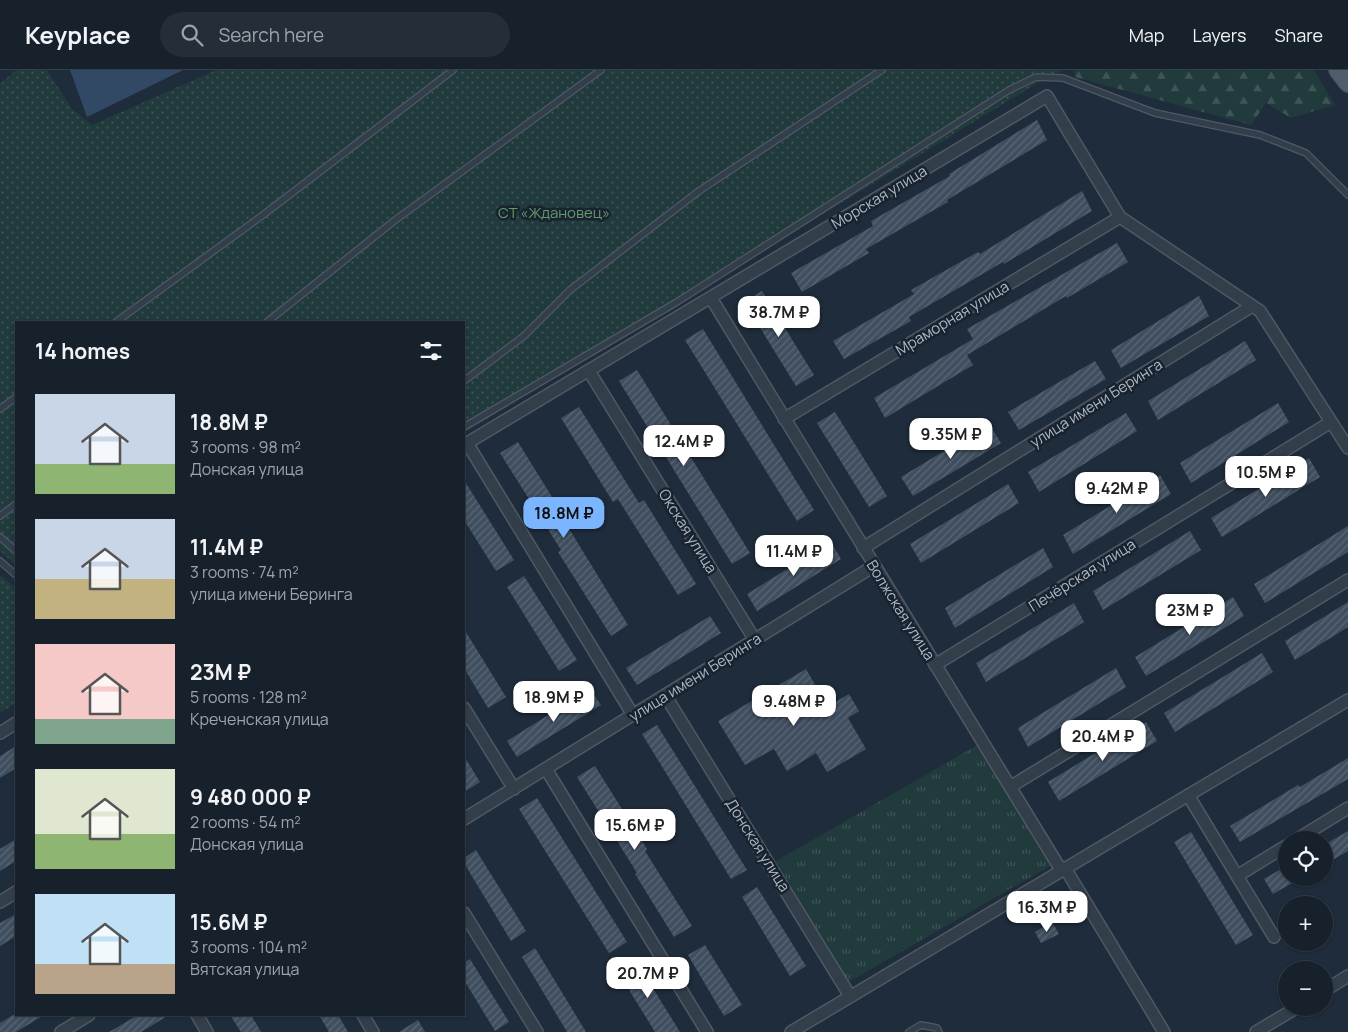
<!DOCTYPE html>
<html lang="en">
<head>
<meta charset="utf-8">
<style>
	body { margin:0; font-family:Manrope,sans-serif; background:#242e38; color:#f1f3f6; height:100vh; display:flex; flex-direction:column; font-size:19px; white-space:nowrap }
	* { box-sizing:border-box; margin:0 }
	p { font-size:16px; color:#9ea3a9 }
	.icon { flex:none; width:28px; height:28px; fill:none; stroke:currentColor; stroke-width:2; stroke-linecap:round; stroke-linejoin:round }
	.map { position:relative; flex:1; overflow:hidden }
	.side { position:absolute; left:15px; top:251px; width:450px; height:695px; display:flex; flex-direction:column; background:#17212c; border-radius:0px; box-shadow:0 1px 4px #0004,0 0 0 1px #363e48 }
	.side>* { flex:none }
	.controls { position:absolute; left:1278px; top:761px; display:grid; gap:10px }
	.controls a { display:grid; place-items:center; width:55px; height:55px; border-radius:50%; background:#17212c; box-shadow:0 1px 4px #0004,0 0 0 1px #363e48; font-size:25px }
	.price { position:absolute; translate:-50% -42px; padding:0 11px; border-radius:10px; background:#fff; color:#222; font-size:16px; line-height:32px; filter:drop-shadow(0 1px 2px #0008) }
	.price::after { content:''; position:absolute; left:50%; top:30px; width:15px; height:11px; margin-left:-8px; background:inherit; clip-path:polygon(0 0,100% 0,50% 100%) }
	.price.current { background:#7bb4ff; color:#111 }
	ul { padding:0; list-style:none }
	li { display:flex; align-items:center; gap:15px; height:125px; padding:0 20px }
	li span { display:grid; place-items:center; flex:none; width:140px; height:100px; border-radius:0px; color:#555 }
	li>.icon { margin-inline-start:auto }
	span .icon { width:60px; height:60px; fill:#fffc; stroke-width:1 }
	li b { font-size:21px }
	h2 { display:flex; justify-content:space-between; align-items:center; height:60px; padding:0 20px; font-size:21px }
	header { display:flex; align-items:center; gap:30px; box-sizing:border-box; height:70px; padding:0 25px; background:#17212c; border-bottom:1px solid #363e48 }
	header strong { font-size:24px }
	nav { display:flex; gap:28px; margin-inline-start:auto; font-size:18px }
	.search { width:350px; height:45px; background:#242e38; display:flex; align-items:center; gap:12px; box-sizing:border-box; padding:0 18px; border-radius:28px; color:#9ea3a9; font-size:19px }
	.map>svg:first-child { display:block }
</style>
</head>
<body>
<header>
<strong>Keyplace</strong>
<div class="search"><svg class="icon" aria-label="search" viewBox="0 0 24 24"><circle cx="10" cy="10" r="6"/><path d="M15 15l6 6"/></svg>Search here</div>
<nav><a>Map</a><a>Layers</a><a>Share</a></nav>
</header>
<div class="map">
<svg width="1348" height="962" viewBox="0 0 1348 962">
	<defs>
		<pattern id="forest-firs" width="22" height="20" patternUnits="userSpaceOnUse" patternTransform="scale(1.25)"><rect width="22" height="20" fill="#213a3c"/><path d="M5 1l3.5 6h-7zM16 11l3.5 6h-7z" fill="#3f5457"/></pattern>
		<pattern id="park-tufts" width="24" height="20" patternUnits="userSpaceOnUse" patternTransform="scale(1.25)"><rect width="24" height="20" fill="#213a3c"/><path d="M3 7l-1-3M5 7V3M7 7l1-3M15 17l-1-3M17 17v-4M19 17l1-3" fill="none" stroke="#3f5457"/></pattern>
		<pattern id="garden-dots" width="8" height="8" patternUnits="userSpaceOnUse" patternTransform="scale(1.25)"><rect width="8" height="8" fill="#213a3c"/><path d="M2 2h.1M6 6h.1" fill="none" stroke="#3f5457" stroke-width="1.8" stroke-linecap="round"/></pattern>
		<pattern id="building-hatch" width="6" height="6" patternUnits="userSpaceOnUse" patternTransform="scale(1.25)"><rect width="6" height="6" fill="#404f60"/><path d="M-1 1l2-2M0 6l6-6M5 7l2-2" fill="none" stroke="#596675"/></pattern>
	</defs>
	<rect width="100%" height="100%" fill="#1f2c3b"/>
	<path fill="url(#forest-firs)" d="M1073,0H1314L1335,35L1291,48L1266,33L1251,55L1075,7Z"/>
	<path fill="url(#park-tufts)" d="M979,674L1050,796L847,913L776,791Z"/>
	<path fill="url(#garden-dots)" d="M16,0H47L73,40L92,55L216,0H1063L1041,11L464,363V252H16V495L0,481V14Z
		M0,505L16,518V633L0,643Z"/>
	<path fill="#314964" d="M70,0H183L87,47Z"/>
	<path fill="url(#building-hatch)" d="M1037,50L1047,70L947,130L948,132L866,179L869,183L802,222L791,203L873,156L871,151L950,106L949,104Z
		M1082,121L1092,141L1004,194L1003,192L909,247L911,251L844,289L833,271L914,224L911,220L978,182L980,184Z
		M1117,173L1128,192L1067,228L1066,226L967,285L973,295L885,348L874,328L973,269L967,259Z
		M762,221L814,305L796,316L744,232Z
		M1199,226L1209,246L1121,298L1111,280Z
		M703,259L814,440L797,451L685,270Z
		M1245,271L1256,290L1158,350L1148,331Z
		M1095,291L1106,309L1019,360L1008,342Z
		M637,300L750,483L732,494L619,311Z
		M1278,333L1289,352L1191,413L1180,393Z
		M579,337L639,433L644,430L696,514L678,525L618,429L613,432L561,348Z
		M835,342L887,426L869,437L817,353Z
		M1126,343L1137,361L1039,422L1028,402Z
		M989,354L1001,373L913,426L901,407Z
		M518,372L570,456L568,457L628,555L611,566L558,482L561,480L500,383Z
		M1309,388L1320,407L1222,467L1211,448Z
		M1160,405L1171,424L1073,484L1063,465Z
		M464,410L514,490L496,501L464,450Z
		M1008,414L1019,433L921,493L910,474Z
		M1348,456V482L1265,533L1254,514Z
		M1190,461L1201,480L1103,540L1093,521Z
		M831,472L841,489L757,541L747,524Z
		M1043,478L1053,497L955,558L945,538Z
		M524,506L577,590L559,601L507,517Z
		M1233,527L1244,546L1146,606L1135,587Z
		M1348,532V557L1295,590L1285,571Z
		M1074,533L1084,552L986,612L976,593Z
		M710,546L721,563L637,615L626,598Z
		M464,559L506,627L488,638L464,598Z
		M1262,583L1273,602L1175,662L1164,643Z
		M1116,598L1126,617L1028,677L1018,658Z
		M806,599L817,618L802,627L813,645L849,624L859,641L848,648L866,679L827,702L816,683L787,701L774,679L745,695L718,651Z
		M590,619L601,635L517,687L507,671Z
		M1146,652L1157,671L1059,731L1048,712Z
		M657,655L747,800L731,809L642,664Z
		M16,676V698L0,708V686Z
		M464,686L480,712L464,722Z
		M1348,688V709L1240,772L1230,756L1298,715L1300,717Z
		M595,696L647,779L645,781L692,856L674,867L635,804L637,803L577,707Z
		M537,728L627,872L609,883L519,739Z
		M1348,761V781L1324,795V775Z
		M1191,762L1253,865L1236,875L1174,772Z
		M16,769V791L0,801V779Z
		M476,780L526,861L511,871L464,793V788Z
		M1286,796V808H1301L1273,824L1264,809Z
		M757,817L806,896L790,906L742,827Z
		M16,844V866L0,876V853Z
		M1052,852L1059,864L1041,873L1035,862Z
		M705,875L742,935L724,946L688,885Z
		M535,878L586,962H567L522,887Z
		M470,889L509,952L495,961L464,910V893Z
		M636,891L680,962H655L618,902Z
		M13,945H44L16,962H0V953Z
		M138,945H169L141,962H109Z
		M230,945H251L261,962H241Z
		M319,945H338L348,962H329Z
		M418,950L425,962H399Z"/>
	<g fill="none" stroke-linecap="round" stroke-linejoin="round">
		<g stroke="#4e5965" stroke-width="8">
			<path id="service" d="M116,252L263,145L453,0
				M267,252L394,151L601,0
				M464,311L524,266L570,220L699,121L882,0
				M0,339L16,327
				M464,357L677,232L1009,20L1036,7L1063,8L1155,43L1260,65L1306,83L1348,125
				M0,446L16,434
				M0,467L16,481
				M0,491L16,505
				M909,962L921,955L937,958L939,962"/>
		</g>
		<g stroke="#4e5965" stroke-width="14">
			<path id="minor" d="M711,228L1061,800
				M589,301L755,570
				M784,349L1120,147
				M467,373L633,645
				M464,375L1047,26L1120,147L1260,241L1348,378
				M863,478L1252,236
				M935,595L1331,352
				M665,625L850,926
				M464,638L514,719
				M0,663L16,653
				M546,699L707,962
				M1010,717L1348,510
				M1188,725L1274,867
				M464,749L874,496
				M1296,770L1348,738
				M1065,798L1164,962
				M1237,806L1286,776
				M0,832L16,822
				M464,843L537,962
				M1324,921L1348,906
				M197,945L207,962
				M363,945L373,962
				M61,962L89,945
				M791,962L1348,630
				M1256,962L1296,938"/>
		</g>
		<g stroke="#3d4754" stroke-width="20">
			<path id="primary" d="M1338,0L1348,13"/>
		</g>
		<use href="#service" stroke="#333e4b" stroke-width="5.5"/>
		<use href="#minor" stroke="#333e4b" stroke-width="11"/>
		<use href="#primary" stroke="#515d6b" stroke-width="18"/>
	</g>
	<g text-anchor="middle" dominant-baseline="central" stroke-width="5" stroke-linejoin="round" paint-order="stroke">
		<g font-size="15" fill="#aeb9c7" stroke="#19232f">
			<text transform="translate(879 127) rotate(-31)">Морская улица</text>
			<text transform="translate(952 248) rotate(-31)">Мраморная улица</text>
			<text transform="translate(1096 333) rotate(-32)">улица имени Беринга</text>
			<text transform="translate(688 461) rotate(58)">Окская улица</text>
			<text transform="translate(1082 505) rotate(-32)">Печёрская улица</text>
			<text transform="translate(901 540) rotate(58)">Волжская улица</text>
			<text transform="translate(695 607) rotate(-32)">улица имени Беринга</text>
			<text transform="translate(758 775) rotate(58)">Донская улица</text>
		</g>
		<g font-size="15" fill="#639a6d" stroke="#19232f">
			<text x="554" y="142">СТ «Ждановец»</text>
		</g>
	</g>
</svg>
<div class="controls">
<a><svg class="icon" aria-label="locate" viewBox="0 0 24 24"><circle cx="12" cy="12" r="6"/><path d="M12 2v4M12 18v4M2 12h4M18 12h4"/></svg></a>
<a>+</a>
<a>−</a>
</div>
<b class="price" style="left:779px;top:268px">38.7M ₽</b>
<b class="price" style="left:951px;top:390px">9.35M ₽</b>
<b class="price" style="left:684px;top:397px">12.4M ₽</b>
<b class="price" style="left:1266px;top:428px">10.5M ₽</b>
<b class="price" style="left:1117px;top:444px">9.42M ₽</b>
<b class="price current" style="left:564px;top:469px">18.8M ₽</b>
<b class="price" style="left:794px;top:507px">11.4M ₽</b>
<b class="price" style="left:1190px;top:566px">23M ₽</b>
<b class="price" style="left:554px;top:653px">18.9M ₽</b>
<b class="price" style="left:794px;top:657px">9.48M ₽</b>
<b class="price" style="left:1103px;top:692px">20.4M ₽</b>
<b class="price" style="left:635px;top:781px">15.6M ₽</b>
<b class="price" style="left:1047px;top:863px">16.3M ₽</b>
<b class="price" style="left:648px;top:929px">20.7M ₽</b>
<section class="side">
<h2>14 homes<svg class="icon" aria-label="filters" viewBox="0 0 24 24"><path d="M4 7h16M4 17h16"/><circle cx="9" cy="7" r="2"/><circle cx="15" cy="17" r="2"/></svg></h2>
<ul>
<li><span style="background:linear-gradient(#c9d6e8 70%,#8fb573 0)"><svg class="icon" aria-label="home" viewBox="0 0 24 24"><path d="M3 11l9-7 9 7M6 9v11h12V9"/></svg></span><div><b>18.8M ₽</b><p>3 rooms · 98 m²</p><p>Донская улица</p></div></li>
<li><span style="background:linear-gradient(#c9d6e8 60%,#c2b280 0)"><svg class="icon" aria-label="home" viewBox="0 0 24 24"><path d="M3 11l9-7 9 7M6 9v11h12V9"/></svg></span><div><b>11.4M ₽</b><p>3 rooms · 74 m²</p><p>улица имени Беринга</p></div></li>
<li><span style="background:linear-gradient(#f6c9c9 75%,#7fa58c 0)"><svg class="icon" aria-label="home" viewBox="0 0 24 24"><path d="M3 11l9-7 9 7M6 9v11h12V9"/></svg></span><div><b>23M ₽</b><p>5 rooms · 128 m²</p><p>Креченская улица</p></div></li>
<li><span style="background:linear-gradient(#dfe7d0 65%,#8fb573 0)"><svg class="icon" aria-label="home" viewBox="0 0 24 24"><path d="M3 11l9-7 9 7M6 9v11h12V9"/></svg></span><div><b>9 480 000 ₽</b><p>2 rooms · 54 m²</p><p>Донская улица</p></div></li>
<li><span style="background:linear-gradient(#bfe0f5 70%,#b9a48a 0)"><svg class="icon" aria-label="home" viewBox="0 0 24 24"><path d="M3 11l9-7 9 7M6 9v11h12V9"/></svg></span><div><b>15.6M ₽</b><p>3 rooms · 104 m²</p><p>Вятская улица</p></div></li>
</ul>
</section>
</div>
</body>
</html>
